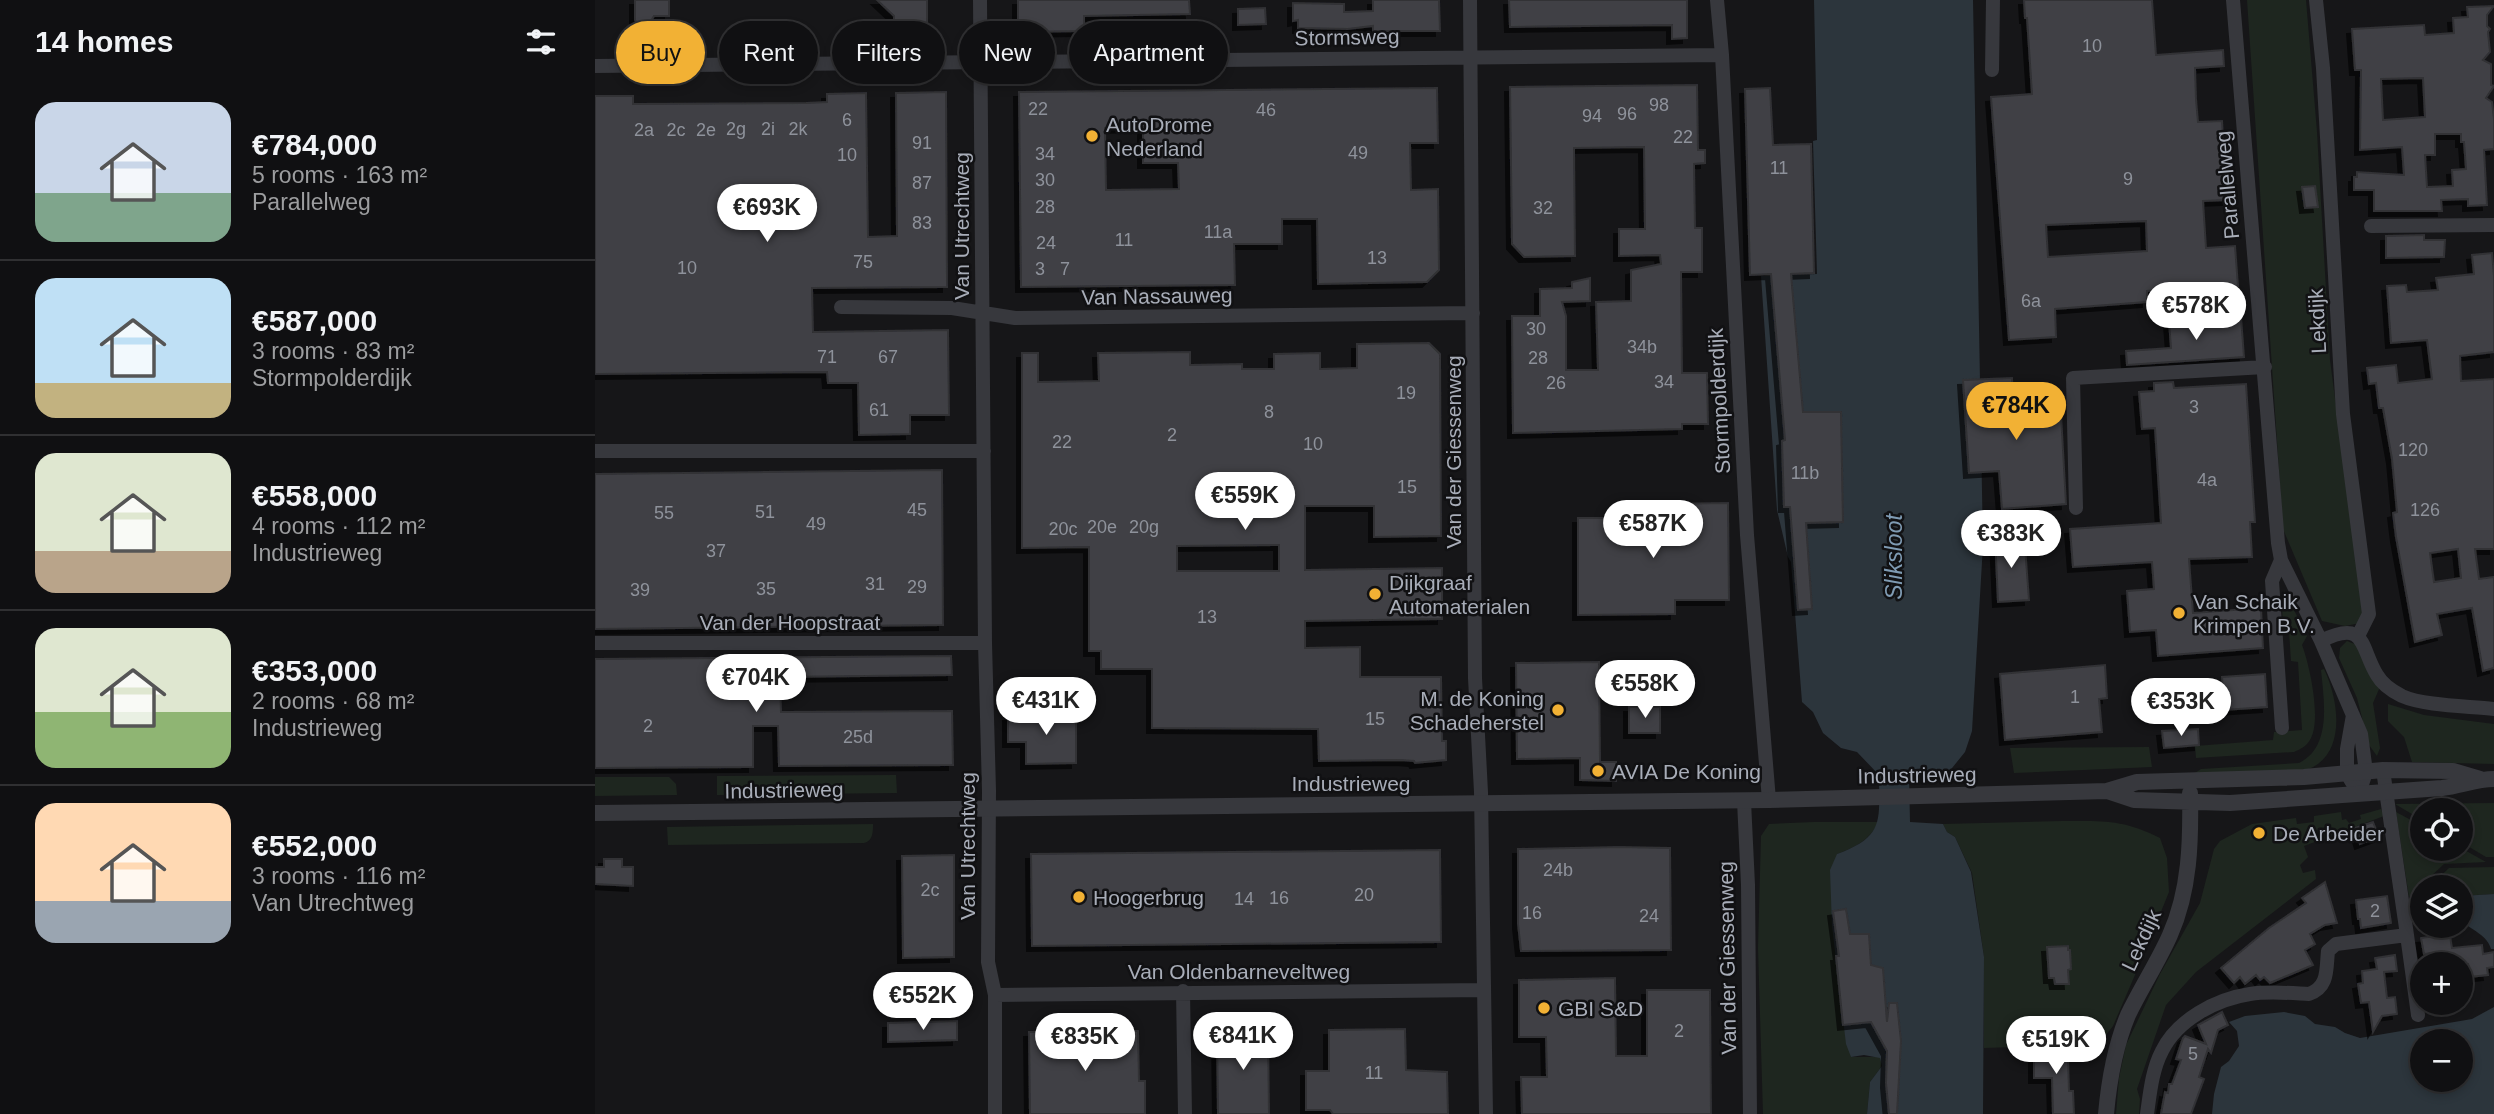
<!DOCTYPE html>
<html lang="en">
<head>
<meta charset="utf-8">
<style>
	body { margin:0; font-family:Helvetica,sans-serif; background:#1e1e20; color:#f1f3f6; height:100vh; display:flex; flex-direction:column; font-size:26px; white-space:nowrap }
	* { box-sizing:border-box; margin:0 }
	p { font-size:23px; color:#9c9d9f }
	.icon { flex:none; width:38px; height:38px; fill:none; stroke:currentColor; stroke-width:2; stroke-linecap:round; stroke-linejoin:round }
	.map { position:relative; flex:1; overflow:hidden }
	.sheet { display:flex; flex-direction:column; background:#101012; width:595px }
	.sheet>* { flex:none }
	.banner { position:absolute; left:21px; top:21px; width:665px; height:63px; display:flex; gap:14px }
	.buttons { position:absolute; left:1815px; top:798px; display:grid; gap:14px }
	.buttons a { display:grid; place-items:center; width:63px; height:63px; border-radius:50%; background:#101012; box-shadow:0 4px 10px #0003,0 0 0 2px #303032; font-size:35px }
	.price { position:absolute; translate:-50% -60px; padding:0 16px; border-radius:24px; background:#fff; color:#222; font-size:23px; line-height:46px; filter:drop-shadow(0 2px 4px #0008) }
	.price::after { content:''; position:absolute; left:50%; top:42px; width:21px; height:16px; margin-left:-10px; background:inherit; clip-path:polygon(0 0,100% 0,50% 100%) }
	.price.selected { background:#f2b134; color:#111 }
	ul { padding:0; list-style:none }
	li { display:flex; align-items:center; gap:21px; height:175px; padding:0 35px }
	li+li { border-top:2px solid #303032 }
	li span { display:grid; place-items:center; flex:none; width:196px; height:140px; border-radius:21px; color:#555 }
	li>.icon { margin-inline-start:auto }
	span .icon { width:84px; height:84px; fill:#fffc; stroke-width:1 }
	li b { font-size:30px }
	h2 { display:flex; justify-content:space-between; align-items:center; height:84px; padding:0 35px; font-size:30px }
	.chip { padding:0 24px; border-radius:32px; background:#101012; box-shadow:0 4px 10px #0003,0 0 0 2px #303032; font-size:24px; line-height:63px }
	.chip.selected { background:#f2b134; color:#111 }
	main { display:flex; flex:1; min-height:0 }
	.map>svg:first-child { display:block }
</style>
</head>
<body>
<main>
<section class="sheet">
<h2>14 homes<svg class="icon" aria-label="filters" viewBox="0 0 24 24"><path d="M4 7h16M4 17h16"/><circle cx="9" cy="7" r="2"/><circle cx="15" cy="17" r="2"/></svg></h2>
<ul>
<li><span style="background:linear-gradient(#c9d6e8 65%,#7fa58c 0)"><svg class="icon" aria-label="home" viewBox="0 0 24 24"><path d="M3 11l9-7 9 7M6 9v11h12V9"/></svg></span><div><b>€784,000</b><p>5 rooms · 163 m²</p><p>Parallelweg</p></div></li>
<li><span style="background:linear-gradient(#bfe0f5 75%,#c2b280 0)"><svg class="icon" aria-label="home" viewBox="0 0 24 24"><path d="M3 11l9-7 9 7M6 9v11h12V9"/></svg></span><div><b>€587,000</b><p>3 rooms · 83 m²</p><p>Stormpolderdijk</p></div></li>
<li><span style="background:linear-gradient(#dfe7d0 70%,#b9a48a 0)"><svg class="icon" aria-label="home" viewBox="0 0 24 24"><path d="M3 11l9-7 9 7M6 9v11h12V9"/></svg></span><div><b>€558,000</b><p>4 rooms · 112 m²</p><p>Industrieweg</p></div></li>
<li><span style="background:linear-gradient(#dfe7d0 60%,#8fb573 0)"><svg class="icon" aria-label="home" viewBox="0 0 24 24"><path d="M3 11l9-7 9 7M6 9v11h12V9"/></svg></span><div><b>€353,000</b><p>2 rooms · 68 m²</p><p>Industrieweg</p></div></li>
<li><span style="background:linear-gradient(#ffd9b3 70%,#9aa5b1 0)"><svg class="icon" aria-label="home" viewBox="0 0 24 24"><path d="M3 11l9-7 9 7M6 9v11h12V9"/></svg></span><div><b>€552,000</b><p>3 rooms · 116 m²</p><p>Van Utrechtweg</p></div></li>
</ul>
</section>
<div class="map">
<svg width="1899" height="1114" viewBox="0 0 1899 1114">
	<defs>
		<filter id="shadow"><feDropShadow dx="-5" dy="5" stdDeviation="0" flood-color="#0009"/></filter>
	</defs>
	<rect width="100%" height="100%" fill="#161618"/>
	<path fill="#1e261f" d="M1652,0H1711L1722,132L1735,360L1768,614L1765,623L1750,626L1727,621L1688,529Z
		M1689,590L1712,636L1707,645C1715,666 1726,718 1716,738C1712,746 1706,749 1699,752L1601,758L1600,746L1678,740L1679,732L1707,730L1703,662L1696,661L1694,631H1688L1687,603Z
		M1752,641L1762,645L1785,687L1778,703L1785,748L1782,756L1774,745L1762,698L1744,658L1745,648Z
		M1729,669C1745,702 1752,759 1708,771L1600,773L1606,769L1704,763C1737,747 1729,701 1726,670Z
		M1793,704L1829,715L1899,724V764L1817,762L1809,737L1793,721Z
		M1554,747L1557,767L1419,773L1415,748Z
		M301,775L302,793L122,795V776Z
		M0,777H74L81,784L82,795L0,796Z
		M1899,803V857H1891L1866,842V810H1827V820L1800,804Z
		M1786,809L1789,816L1709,846L1713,857L1705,865L1708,873L1720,870L1721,879L1601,972L1571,1005L1542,1089L1545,1099L1544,1114H1521L1524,1078L1531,1045L1565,974L1605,903L1619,849L1625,841L1657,824L1701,818L1702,824L1719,822V816L1746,812L1747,820L1751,819L1754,823L1766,819L1765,815Z
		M1801,812L1827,826V849L1866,848L1891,862L1849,864L1814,897Z
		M1467,821C1507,821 1528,819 1565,838L1572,858L1574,892L1563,919L1555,924L1544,945L1546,961L1518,1026L1511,1035L1499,1036L1496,1030H1439L1436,1035H1422L1421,1047L1389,1048V957L1377,873L1360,837L1352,832L1348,824Z
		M1219,822H1284C1273,841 1261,847 1242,854L1256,1057H1285L1287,1066L1275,1082L1272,1114H1168L1163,948L1166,836L1174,824Z
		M278,824C278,832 278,841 269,843L73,845L72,827Z
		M1899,867V894L1866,896V887H1834L1854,868Z"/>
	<path fill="#2c353c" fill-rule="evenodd" d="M1219,0H1378L1388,545L1377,731L1370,752L1353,773L1314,775L1315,822L1348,824L1352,832L1360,837L1376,872L1389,957L1388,1114H1272L1275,1082L1287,1066L1285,1058L1269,1055L1256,1057L1251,1044L1237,926L1235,870L1242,854C1290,836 1284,821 1284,775L1262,752L1246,748L1228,733L1218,712L1207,702L1196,562L1193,557L1182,510L1166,276L1222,274L1218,141L1222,140Z
		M1899,894V949H1896C1893,936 1876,929 1866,921V896Z
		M1899,1007V1114H1617L1619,1094L1626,1067L1634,1061L1644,1046L1642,1031L1634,1022L1650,1016L1689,1012L1710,1016L1720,1024L1740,1027L1750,1033L1765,1038L1877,1019ZM1827,1041H1866V1080H1827Z"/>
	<path fill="#404145" stroke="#303034" stroke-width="2" fill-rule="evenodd" filter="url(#shadow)" d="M40,0H74V16H59L53,26H44L40,20Z
		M282,0H332V32L317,33V29H306V24H299V16Z
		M423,0H594L595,14L489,16V31L423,32Z
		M778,0H844L845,31H778V26L753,29L703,28V20L698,21V3L749,4V12L778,11Z
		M914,0H1092V38L1077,39V25L915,27Z
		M1429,0H1557L1561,55L1628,50L1629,66L1600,68L1601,99L1603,122L1627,121L1632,200L1608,201L1611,248L1640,246L1643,286L1552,291V302L1460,309L1461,337L1414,340L1396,97L1437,94L1432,18H1430ZM1551,221L1552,251L1453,257L1451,225Z
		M1899,6L1892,15V26L1895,29L1893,32L1895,52L1888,60L1896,64V85L1899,86L1891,98L1897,102L1899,119V149L1889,150L1892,205L1873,206V199L1846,200L1847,211H1779V190H1759V177H1762V172L1809,175L1807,147L1765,150L1766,70H1760L1757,29L1829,25L1830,35L1859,33L1858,18L1873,17L1872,7ZM1828,78L1830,117L1788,120L1786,79ZM1840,134H1866V142H1869L1871,169L1857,170L1858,186L1832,187L1830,155H1840Z
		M670,8L671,24L643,25V9Z
		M1102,85L1103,150H1110V163L1099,164L1100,228H1107V272H1086L1087,373H1112L1113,424H1087V429L918,433L917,316H945V289L977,288V282L995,278V301L967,302L971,316V370H1003L1001,302L1036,301V270L1066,264L1065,255L1024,256V229H1050L1049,147L979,148L980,256L929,257L917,244L915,87Z
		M842,88L843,143H815L816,190L843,189L844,270L832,282L723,284L722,219H687V244H639L640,285L426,287L424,92ZM548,127V163H583L584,189L511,190L510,128Z
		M1175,88L1178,145L1216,144L1219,273L1196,274L1208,412H1246L1248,522L1211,523L1217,609L1203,610L1195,507H1189L1187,441L1190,440L1176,274L1155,275L1150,89Z
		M351,92L352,287L217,288L218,332L353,330L354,415H315V434L264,435L263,383H233L232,372L0,374V96H38V104L211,103L232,102V94L271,93L273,237L302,236L301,93Z
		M1720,186L1723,207L1710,208L1707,187Z
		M1829,235V240H1850L1849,257L1791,258V236Z
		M1897,253L1899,276V352L1865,356L1866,381L1899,379V549H1880L1884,579L1899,577V668L1888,671L1877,608L1842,614L1847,635L1820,642L1801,537L1798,513L1802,512L1797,459L1788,408H1784L1781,383L1774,384L1772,368L1801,365L1803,383L1837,379L1832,340L1796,343L1792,286L1811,285L1812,292L1843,290L1841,278L1879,274L1877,255ZM1863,549L1866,578L1839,582L1835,553Z
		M1646,317L1649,357L1532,365L1531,351L1576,348L1574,321Z
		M834,343L845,354L846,536L779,537V506H710V570L847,568V619L710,621V648L765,647V677H846L847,741H851V760L820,763L819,761L805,760L724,761L723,729L557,728V669H506V651H494V547L427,548V353H443V382L504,381L503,353L595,352V365L647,364V369H679V354L725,353V369L762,368V344ZM684,545V571H582V546Z
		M1417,378L1418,399L1465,396L1471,504L1407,509L1404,471L1374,473L1368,380Z
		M1578,382L1579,388L1651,384L1660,522H1655L1657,557L1594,559L1598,613L1666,608L1668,648L1563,656L1561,630L1535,632L1532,591L1559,589L1557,562L1478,567L1475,529L1566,523L1560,428L1547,429L1544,392L1559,391V383Z
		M347,470L348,625L0,629V474Z
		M1133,503L1134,600H1080V614L983,615V518H1064V504Z
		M1417,534L1418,547L1430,546L1434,600L1403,602L1400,535Z
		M356,656L357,675L185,677L186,712L357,711L358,765L184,766L183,726H158V767L0,768V659Z
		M1004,662L1005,762H1021V781L985,780V758L922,759L921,663Z
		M1510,665L1512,698L1504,699L1507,732L1410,740L1405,674Z
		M1670,674L1672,707L1629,710L1627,677Z
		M1034,707H1065V733H1034Z
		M430,713H481V763L431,764V742H413V716H430Z
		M1603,729L1604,745L1569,748L1567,731Z
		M1778,822L1784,837L1765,844L1760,828Z
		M1024,847L1075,848L1076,950L926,951L923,924V849Z
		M845,850L846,942L437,946L436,854Z
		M359,855V957L308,958L307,856Z
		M9,859H27V867H38V886L0,884V867H9Z
		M1730,882L1742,923L1730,925L1715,934L1720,944L1710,950L1718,965L1675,983L1669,977L1665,980L1661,975L1650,984L1645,977L1639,983L1626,968L1674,928L1711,903L1707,898Z
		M1792,896L1796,923L1766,928L1765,919H1763L1761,900Z
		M1251,909L1255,934H1274L1276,965L1288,968L1292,1022L1294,1003H1302L1306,1041L1302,1114H1294L1291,1083L1292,1051L1276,1022L1248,1025L1241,956H1244L1238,911Z
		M1847,935L1855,936L1857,948L1887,945L1888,954L1899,952V967L1892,968L1893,975L1875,977L1873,964H1839L1837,953L1829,954L1826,938Z
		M1473,946V950H1475L1476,969L1473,970L1474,984H1460L1459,978H1454L1452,947Z
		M1800,955L1802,971L1789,972L1792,998L1800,997L1802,1014L1787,1016L1778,1032L1774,1002L1766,1003L1763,984L1768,983L1767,971L1782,969L1780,958Z
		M1020,978L1021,1056H1052V990H1115L1116,1114H927L926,1077H952L951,1037H924V980Z
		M1627,1012L1633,1025L1623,1030L1616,1053L1613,1049L1604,1077L1609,1079L1596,1114H1566L1570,1092L1573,1093L1574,1084H1577L1586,1060L1581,1059L1588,1038L1590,1036L1611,1044L1603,1025Z
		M362,1021V1040L293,1042V1023Z
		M810,1029L811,1070L852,1072L853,1114H738L735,1110H711V1071H734V1030Z
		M641,1030H673L674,1114H623L622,1032H641Z
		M495,1031H543L544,1081H550V1114H435L434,1032Z
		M1465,1041L1466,1058H1473L1474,1091H1478L1479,1114H1458L1457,1078H1439V1058H1446V1042Z"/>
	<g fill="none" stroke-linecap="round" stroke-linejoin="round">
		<path stroke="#37383d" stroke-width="14" d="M385,0L390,643L394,791L393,962L400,995V1114
			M875,0L880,678L886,792L891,1114
			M1122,0L1127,55L1152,535L1174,800
			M1638,0L1683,543L1686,560L1726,641L1766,734L1771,772L1764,794
			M1721,0L1728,68L1748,414L1774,614L1763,636
			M0,66L1127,55
			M1397,70L1398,0
			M1776,226L1899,225
			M246,307L357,308L420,318L878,313
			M0,451H389
			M1481,508L1478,378L1670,367
			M1686,560L1677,581L1687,728
			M1726,641C1772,618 1765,648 1782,675C1787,684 1797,691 1807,696C1829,706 1874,706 1899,709
			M0,643H390
			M1758,715L1752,749V774L1764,794
			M1149,801L1153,885L1155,1114
			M1812,935L1823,1015
			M588,991L590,1114
			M400,995L889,990
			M1552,1114C1555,1093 1557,1070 1567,1051C1582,1020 1621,999 1655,994C1674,991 1695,993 1714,994C1734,987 1731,969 1733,951L1741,944L1812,935L1788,770"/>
		<path stroke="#37383d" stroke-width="16" d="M1512,791L1539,800L1635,803L1847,788C1865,786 1881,779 1899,779
			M0,813L1174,800L1512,791L1542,782L1709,777L1788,770L1858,771L1885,779
			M1511,1114C1514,1081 1520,1046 1533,1015C1546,988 1563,962 1575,935C1595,890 1596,841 1595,793"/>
	</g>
	<g fill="#f2b134" stroke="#111113" stroke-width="2.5">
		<circle cx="497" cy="136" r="7"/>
		<circle cx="780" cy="594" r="7"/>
		<circle cx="1584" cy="613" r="7"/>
		<circle cx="963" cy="710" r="7"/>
		<circle cx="1003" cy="771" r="7"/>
		<circle cx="1664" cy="833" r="7"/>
		<circle cx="484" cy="897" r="7"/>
		<circle cx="949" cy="1008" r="7"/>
	</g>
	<g text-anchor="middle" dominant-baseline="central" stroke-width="5" stroke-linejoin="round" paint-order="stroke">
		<g font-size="18" fill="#8e929b">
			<text x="1497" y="46">10</text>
			<text x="1064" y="105">98</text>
			<text x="443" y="109">22</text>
			<text x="671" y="110">46</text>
			<text x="1032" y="114">96</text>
			<text x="997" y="116">94</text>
			<text x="252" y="120">6</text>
			<text x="141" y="129">2g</text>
			<text x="173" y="129">2i</text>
			<text x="203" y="129">2k</text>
			<text x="49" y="130">2a</text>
			<text x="81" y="130">2c</text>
			<text x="111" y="130">2e</text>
			<text x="1088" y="137">22</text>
			<text x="327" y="143">91</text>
			<text x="763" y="153">49</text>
			<text x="450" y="154">34</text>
			<text x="252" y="155">10</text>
			<text x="1184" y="168">11</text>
			<text x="1533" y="179">9</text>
			<text x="450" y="180">30</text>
			<text x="327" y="183">87</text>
			<text x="450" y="207">28</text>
			<text x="948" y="208">32</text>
			<text x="327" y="223">83</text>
			<text x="623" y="232">11a</text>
			<text x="529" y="240">11</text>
			<text x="451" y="243">24</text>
			<text x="782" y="258">13</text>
			<text x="268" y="262">75</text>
			<text x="92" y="268">10</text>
			<text x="445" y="269">3</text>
			<text x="470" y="269">7</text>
			<text x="1436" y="301">6a</text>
			<text x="941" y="329">30</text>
			<text x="1047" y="347">34b</text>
			<text x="232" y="357">71</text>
			<text x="293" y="357">67</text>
			<text x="943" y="358">28</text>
			<text x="1069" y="382">34</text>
			<text x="961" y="383">26</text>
			<text x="811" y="393">19</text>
			<text x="1599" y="407">3</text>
			<text x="284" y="410">61</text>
			<text x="674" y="412">8</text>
			<text x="577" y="435">2</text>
			<text x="467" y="442">22</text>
			<text x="718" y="444">10</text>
			<text x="1818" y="450">120</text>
			<text x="1210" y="473">11b</text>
			<text x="1612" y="480">4a</text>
			<text x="812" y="487">15</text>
			<text x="322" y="510">45</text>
			<text x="1830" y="510">126</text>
			<text x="170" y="512">51</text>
			<text x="69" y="513">55</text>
			<text x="221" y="524">49</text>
			<text x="507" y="527">20e</text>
			<text x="549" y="527">20g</text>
			<text x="468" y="529">20c</text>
			<text x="121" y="551">37</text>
			<text x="280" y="584">31</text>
			<text x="322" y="587">29</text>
			<text x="171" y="589">35</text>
			<text x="45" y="590">39</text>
			<text x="612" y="617">13</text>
			<text x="1480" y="697">1</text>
			<text x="780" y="719">15</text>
			<text x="53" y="726">2</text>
			<text x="263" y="737">25d</text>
			<text x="963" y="870">24b</text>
			<text x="335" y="890">2c</text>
			<text x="769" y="895">20</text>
			<text x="684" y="898">16</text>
			<text x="649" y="899">14</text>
			<text x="1780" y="911">2</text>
			<text x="937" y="913">16</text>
			<text x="1054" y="916">24</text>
			<text x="1084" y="1031">2</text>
			<text x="1598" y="1054">5</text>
			<text x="779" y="1073">11</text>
		</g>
		<g font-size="21" fill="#a8adb8" stroke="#111113">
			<text transform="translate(752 37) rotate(-1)">Stormsweg</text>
			<text transform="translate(1632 185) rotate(-95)">Parallelweg</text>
			<text transform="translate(366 226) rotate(-90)">Van Utrechtweg</text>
			<text transform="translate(562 296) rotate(-1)">Van Nassauweg</text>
			<text transform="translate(1722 321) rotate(-93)">Lekdijk</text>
			<text transform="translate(1124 401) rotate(-93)">Stormpolderdijk</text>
			<text transform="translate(858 452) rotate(-90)">Van der Giessenweg</text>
			<text x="195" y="622">Van der Hoopstraat</text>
			<text transform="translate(1322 775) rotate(-1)">Industrieweg</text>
			<text x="756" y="783">Industrieweg</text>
			<text transform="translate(189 790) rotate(-1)">Industrieweg</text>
			<text transform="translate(372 846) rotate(-90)">Van Utrechtweg</text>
			<text transform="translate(1546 940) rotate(-65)">Lekdijk</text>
			<text transform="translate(1132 958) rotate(-91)">Van der Giessenweg</text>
			<text x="644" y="971">Van Oldenbarneveltweg</text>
		</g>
		<g font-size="21" fill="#a8adb8" stroke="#111113" text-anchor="start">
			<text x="511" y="124">AutoDrome<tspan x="511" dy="24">Nederland</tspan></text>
			<text x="794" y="582">Dijkgraaf<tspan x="794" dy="24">Automaterialen</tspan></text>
			<text x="1598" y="601">Van Schaik<tspan x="1598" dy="24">Krimpen B.V.</tspan></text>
			<text x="949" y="698" text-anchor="end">M. de Koning<tspan x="949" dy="24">Schadeherstel</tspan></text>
			<text x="1017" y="771">AVIA De Koning</text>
			<text x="1678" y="833">De Arbeider</text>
			<text x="498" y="897">Hoogerbrug</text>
			<text x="963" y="1008">GBI S&amp;D</text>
		</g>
		<g font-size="23" font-style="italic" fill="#7f9bb3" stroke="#111113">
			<text transform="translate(1299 557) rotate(-90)">Sliksloot</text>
		</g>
	</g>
</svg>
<div class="buttons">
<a><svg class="icon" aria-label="locate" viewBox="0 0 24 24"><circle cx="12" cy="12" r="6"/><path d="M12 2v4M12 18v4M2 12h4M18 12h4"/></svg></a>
<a><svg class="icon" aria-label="layers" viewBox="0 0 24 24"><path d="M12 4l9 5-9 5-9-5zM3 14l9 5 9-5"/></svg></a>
<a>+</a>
<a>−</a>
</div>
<b class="price" style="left:172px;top:244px">€693K</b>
<b class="price" style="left:1601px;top:342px">€578K</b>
<b class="price selected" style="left:1421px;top:442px">€784K</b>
<b class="price" style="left:650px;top:532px">€559K</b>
<b class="price" style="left:1058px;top:560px">€587K</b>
<b class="price" style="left:1416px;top:570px">€383K</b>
<b class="price" style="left:161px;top:714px">€704K</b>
<b class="price" style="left:1050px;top:720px">€558K</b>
<b class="price" style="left:451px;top:737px">€431K</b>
<b class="price" style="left:1586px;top:738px">€353K</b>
<b class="price" style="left:328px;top:1032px">€552K</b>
<b class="price" style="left:648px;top:1072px">€841K</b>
<b class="price" style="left:490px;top:1073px">€835K</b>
<b class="price" style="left:1461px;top:1076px">€519K</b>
<div class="banner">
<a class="chip selected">Buy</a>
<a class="chip">Rent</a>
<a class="chip">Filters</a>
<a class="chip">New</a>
<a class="chip">Apartment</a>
</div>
</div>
</main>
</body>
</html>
